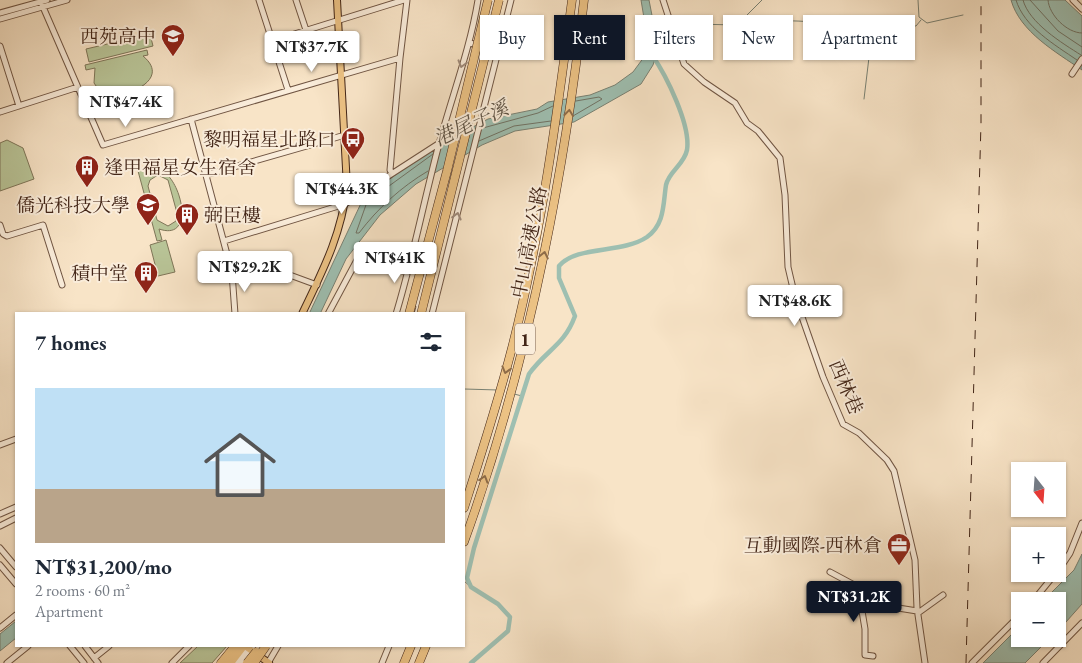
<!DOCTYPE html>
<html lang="en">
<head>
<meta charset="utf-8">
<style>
	body { margin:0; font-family:"EB Garamond","Noto Serif TC",serif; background:#f6f6f7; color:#1f2937; height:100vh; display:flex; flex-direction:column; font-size:19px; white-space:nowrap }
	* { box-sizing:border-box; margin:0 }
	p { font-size:16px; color:#747a83 }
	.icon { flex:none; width:28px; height:28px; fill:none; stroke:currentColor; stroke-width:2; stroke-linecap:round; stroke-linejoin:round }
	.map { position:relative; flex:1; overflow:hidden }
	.side { position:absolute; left:15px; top:312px; width:450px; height:335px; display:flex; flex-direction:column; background:#fff; border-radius:0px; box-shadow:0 1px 4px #0004 }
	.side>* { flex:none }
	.top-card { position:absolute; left:480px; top:15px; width:475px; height:45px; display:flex; gap:10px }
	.needle { width:32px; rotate:163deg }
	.tools { position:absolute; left:1011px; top:462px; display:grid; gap:10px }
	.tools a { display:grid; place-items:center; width:55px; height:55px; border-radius:0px; background:#fff; box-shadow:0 1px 4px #0004; font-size:25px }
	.price { position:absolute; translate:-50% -42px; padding:0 11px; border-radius:5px; background:#fff; color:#222; font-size:16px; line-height:32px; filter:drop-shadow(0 1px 2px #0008) }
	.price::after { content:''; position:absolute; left:50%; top:30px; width:15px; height:11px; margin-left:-8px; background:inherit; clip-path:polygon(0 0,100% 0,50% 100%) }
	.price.active { background:#111827; color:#fff }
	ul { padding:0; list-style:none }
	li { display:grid; align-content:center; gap:10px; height:265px; padding:0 20px }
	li+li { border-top:1px solid #e0e1e3 }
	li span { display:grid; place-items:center; height:155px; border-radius:0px; color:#555 }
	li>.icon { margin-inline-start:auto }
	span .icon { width:90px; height:90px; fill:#fffc; stroke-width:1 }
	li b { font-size:21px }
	h2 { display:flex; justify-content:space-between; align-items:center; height:60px; padding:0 20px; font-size:21px }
	.chip { padding:0 18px; border-radius:0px; background:#fff; box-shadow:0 1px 4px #0004; font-size:18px; line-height:45px }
	.chip.active { background:#111827; color:#fff }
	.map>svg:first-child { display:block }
</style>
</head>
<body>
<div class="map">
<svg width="1082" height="663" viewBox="0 0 1082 663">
	<rect width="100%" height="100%" fill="#f8e4c7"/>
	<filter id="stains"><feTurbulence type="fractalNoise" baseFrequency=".004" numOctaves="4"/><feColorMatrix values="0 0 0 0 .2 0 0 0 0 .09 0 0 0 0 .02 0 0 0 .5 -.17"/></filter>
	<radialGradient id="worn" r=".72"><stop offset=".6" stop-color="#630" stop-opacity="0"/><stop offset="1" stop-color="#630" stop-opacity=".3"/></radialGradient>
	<path fill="#b9c598" stroke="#7e7558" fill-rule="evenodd" d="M150,34L153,46L89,62L86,49Z
		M147,50L148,55L143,56C172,80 126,98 106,95L101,93L94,83L95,68L86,70L85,65Z
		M7,140L23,148L34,179L0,191V143Z
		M144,170L146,177C170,142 206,245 159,229L162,240L157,241L138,171ZM158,175L168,180L177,213L176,221L168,226L157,220L148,186L150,180Z
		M166,240L175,272L158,276L150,245Z
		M198,646H227L212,663H180Z"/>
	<path fill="#9ebfb1" stroke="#798173" d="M641,0H649L656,36V55L653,65L641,84L574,122L515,131L482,145L416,184L380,215L346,259L320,314H309L363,199L426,152L488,119L537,109L548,102L590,95L615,85L633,72L647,53V36Z
		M1011,0H1065L1082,16V70C1056,52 1020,32 1011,0Z
		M1082,554V604L1058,631V601H1043L1074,570Z
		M16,621V638L0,651V634Z
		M1020,626V639H1049L1025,663H983Z"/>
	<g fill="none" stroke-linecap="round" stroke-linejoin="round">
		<path stroke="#707264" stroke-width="1" d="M1016,0C1024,27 1055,45 1077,60
			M1023,0C1029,23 1062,43 1081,55
			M1030,0L1058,31L1082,47
			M1048,0C1049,15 1067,33 1082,33
			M573,116L602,99L599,97L576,101
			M483,128L538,113L553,106
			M479,141L514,126L551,121
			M428,171C401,187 378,208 359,233H356L367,202L433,154"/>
		<path stroke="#798173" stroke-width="1" d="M918,0L919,17L927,23L963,15
			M739,23L742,36L764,35L766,18C781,22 795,20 810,22C831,24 840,27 862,25L870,49L864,99
			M866,32L895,25L916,26L921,20
			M676,33L693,24L737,25L762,0
			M464,389L498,390
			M514,394L522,396
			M464,581L471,587"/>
		<path stroke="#9ebfb1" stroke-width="4.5" d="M471,663L508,631L510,617L498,604L471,587L467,578L474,548L529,374C546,350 564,346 575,316L559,278V266C577,245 622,254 647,237C665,224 663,204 666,185C669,171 684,165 687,150C691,125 666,75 652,55"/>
		<g stroke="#705543" stroke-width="7">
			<path id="minor" d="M40,0L103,145L400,58L407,0
				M259,0L288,90
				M296,0L306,30
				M663,0L684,64L704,82L735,103L747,123L758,131L780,158L785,195L788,267L795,297L823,377L843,424L859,433L887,460L894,471L915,560L917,608L925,663
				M1073,0L1082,9
				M0,13L47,0
				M0,19L67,0
				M272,41L404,0
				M469,43L500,49
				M0,46L19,106
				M1072,74L1082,59
				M0,112L78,87
				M191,119L232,273L235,314
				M392,173L390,170L400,58
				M206,175L345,135
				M0,225L3,234L7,236L43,225L62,285
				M224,241L345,204L438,144
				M232,273L268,267L317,285
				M417,304L493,0
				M328,314L357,260L408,272
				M396,314C413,258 424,200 439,144C452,96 470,49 478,0
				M417,314L421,300
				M432,314L511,0
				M0,445L16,439
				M0,514L16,507
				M0,526L16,518
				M0,548L16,567
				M0,565L16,584
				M1058,571L1070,553L1082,523
				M830,572L858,587L865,629V655L873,656
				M1033,601L1055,574
				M861,602L917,611
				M918,613L943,595
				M0,628L16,615
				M70,646L84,663
				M85,646L98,663
				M94,658L109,646
				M7,663L28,646
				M172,663L189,646
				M236,663L249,647
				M240,663L253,646
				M268,663L278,646
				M382,663L389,646
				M972,663L1020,615
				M1043,663L1082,623"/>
		</g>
		<g stroke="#422517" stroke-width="8">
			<path id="major" d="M302,314C323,270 341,236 347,187L337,0
				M245,646L269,663"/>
		</g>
		<g stroke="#422517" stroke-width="9">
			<path id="highway" d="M464,508C481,455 498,402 512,348C541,234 557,116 572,0
				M464,542C527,368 563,184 584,0
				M221,663L235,646
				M230,663L243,646
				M404,663L411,646
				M419,663L426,646"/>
		</g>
		<use href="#minor" stroke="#faeddb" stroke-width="5"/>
		<use href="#major" stroke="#ecc284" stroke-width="6"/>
		<use href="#highway" stroke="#ecc284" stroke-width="8"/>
		<path stroke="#422517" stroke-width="1" stroke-dasharray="9 9" stroke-linecap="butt" d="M966,663L981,123V0"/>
		<g stroke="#422517" stroke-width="9" stroke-linecap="butt">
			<path id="highway-bridge" d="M409,314L447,171L488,0
				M421,314L499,0
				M247,663L256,652
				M254,663L266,646"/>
		</g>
		<use href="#highway-bridge" stroke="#ecc284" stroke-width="8"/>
	</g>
	<defs><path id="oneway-chevron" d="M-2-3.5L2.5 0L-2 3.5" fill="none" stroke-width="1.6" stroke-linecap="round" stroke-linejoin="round" transform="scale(1.25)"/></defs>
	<g stroke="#9e8979">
		<use href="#oneway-chevron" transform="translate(462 64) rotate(106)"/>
		<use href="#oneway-chevron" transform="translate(457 216) rotate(-76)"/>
	</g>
	<g stroke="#8e6c48">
		<use href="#oneway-chevron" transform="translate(569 113) rotate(-83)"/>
		<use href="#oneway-chevron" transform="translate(544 255) rotate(-78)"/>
		<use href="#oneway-chevron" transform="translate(506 370) rotate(105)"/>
		<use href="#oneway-chevron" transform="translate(484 479) rotate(-73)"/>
	</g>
	<defs>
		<g id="school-pin" transform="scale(1.25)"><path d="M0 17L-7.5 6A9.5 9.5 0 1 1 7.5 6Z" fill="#8f2418" stroke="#faeddb"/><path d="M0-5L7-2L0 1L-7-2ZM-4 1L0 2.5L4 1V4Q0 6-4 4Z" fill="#fff"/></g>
		<g id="bus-pin" transform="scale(1.25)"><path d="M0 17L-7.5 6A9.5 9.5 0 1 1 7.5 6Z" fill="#8f2418" stroke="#faeddb"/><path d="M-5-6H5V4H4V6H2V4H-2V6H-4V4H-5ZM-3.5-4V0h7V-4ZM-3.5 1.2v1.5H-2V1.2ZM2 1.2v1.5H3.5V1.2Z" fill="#fff"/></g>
		<g id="building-pin" transform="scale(1.25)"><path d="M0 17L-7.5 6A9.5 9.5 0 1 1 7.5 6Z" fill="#8f2418" stroke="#faeddb"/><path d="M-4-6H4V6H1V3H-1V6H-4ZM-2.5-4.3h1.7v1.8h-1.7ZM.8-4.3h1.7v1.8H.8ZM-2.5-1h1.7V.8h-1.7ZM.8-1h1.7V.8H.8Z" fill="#fff"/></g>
		<g id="university-pin" transform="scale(1.25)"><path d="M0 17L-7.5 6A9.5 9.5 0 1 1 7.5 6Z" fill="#8f2418" stroke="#faeddb"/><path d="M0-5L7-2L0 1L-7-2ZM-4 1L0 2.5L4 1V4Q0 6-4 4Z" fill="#fff"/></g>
		<g id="office-pin" transform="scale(1.25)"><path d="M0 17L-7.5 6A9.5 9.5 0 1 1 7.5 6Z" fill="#8f2418" stroke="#faeddb"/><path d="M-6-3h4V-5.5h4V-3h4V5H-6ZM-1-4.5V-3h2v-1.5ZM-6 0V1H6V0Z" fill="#fff"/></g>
	</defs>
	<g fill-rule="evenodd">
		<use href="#school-pin" x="173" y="36"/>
		<use href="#bus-pin" x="353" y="139"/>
		<use href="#building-pin" x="87" y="167"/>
		<use href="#university-pin" x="148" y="205"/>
		<use href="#building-pin" x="187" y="215"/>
		<use href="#building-pin" x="146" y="273"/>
		<use href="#office-pin" x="899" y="545"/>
	</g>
	<g text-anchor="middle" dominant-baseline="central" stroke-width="4" stroke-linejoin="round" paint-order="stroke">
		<rect fill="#faeddb" stroke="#796152" stroke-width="1" x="515" y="323.5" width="20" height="31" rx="4"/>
		<g font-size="18" font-weight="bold" fill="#422517">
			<text x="525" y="339">1</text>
		</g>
		<g font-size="19" fill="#422517" stroke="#faeddb" text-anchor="end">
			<text x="156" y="36">西苑高中</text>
			<text x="336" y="139">黎明福星北路口</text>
			<text x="104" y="167" text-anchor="start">逢甲福星女生宿舍</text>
			<text x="130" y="205">僑光科技大學</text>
			<text x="204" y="215" text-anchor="start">弼臣樓</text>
			<text x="128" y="273">積中堂</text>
			<text x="882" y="545">互動國際-西林倉</text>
		</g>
		<g font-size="19" fill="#422517" stroke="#faeddb">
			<text transform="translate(529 242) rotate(-79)">中山高速公路</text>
			<text transform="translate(846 387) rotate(67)">西林巷</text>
		</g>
		<g font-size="20" font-style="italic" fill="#5e5345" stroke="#faeddb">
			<text transform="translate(471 123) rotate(-25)">港尾子溪</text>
		</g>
	</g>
	<rect width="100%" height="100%" filter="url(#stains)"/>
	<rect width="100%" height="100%" fill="url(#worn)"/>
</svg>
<div class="tools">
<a><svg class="needle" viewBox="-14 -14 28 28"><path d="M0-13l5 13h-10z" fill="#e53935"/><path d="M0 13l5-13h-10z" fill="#747a83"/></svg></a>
<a>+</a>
<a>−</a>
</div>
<b class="price" style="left:312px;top:73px">NT$37.7K</b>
<b class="price" style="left:126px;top:128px">NT$47.4K</b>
<b class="price" style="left:342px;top:215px">NT$44.3K</b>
<b class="price" style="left:395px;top:284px">NT$41K</b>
<b class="price" style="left:245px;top:293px">NT$29.2K</b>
<b class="price" style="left:795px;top:327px">NT$48.6K</b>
<b class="price active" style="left:854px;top:623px">NT$31.2K</b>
<div class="top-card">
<a class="chip">Buy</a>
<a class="chip active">Rent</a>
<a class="chip">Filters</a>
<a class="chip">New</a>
<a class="chip">Apartment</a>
</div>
<section class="side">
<h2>7 homes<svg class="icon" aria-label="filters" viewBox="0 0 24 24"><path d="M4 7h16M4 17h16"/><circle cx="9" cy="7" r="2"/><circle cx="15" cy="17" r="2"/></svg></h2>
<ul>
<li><span style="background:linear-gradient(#bfe0f5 65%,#b9a48a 0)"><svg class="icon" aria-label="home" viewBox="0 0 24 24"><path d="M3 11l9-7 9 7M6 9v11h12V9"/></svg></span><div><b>NT$31,200/mo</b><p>2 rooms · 60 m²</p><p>Apartment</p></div></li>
</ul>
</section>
</div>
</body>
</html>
